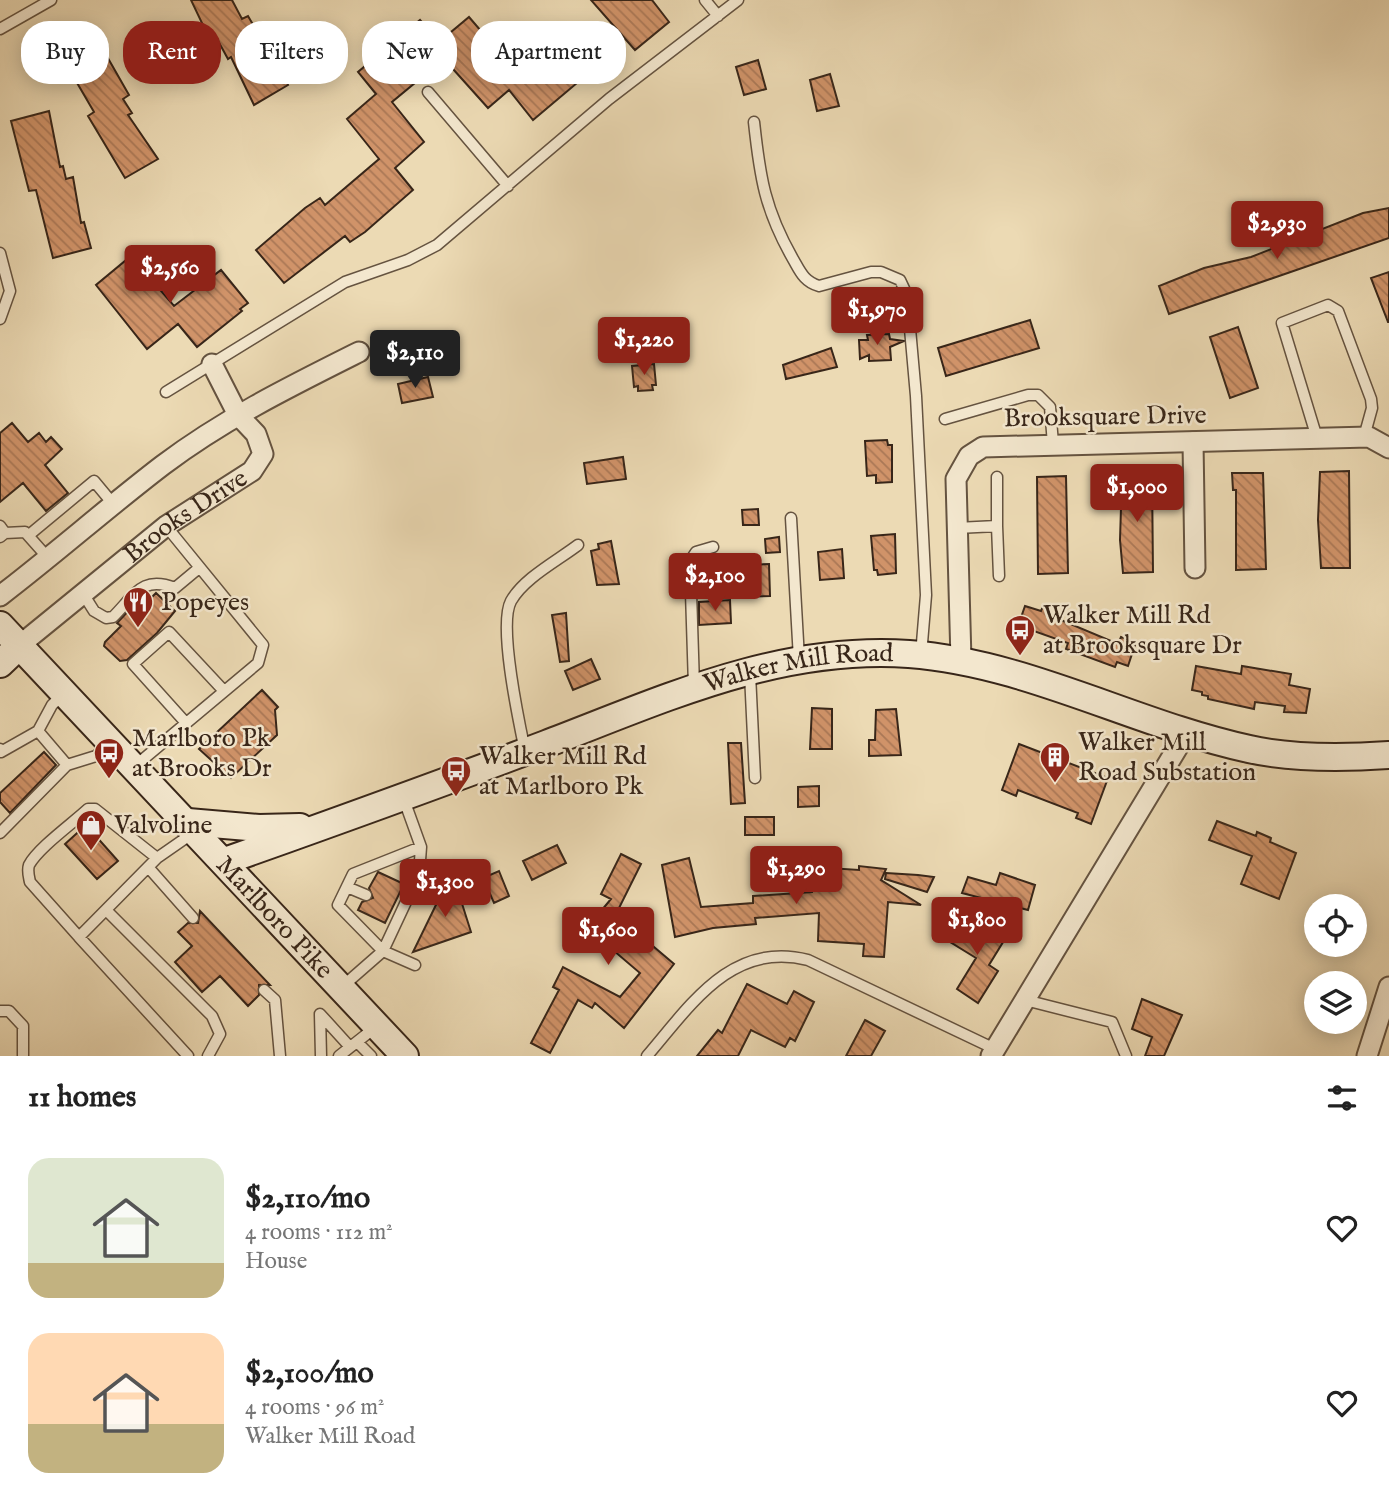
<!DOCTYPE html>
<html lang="en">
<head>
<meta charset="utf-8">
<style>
	body { margin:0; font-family:"IM FELL English",serif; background:#f6f6f6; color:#222; height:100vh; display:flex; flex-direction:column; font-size:26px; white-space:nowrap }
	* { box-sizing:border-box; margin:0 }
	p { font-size:23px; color:#767676 }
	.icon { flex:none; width:38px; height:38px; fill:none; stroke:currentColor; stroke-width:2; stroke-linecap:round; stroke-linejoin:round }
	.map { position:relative; height:1056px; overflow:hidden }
	.side { display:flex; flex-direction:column; background:#fff; flex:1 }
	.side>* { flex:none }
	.guide { position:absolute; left:21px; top:21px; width:700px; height:63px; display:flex; gap:14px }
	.controls { position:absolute; left:1304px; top:894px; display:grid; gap:14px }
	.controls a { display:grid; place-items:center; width:63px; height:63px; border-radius:50%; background:#fff; box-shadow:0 4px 18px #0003; font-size:35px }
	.price { position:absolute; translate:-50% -60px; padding:0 16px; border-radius:7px; background:#8f2418; color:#fff; font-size:23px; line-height:46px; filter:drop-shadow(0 2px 4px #0008) }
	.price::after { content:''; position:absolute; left:50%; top:42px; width:21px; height:16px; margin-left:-10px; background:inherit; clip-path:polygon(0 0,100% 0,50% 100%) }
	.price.on { background:#222; color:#fff }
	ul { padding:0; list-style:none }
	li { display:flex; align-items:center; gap:21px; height:175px; padding:0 28px }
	li span { display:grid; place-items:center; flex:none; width:196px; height:140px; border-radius:21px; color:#555 }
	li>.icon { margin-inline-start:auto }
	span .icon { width:84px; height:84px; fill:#fffc; stroke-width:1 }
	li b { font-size:30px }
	h2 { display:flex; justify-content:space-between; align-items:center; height:84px; padding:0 28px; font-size:30px }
	.tag { padding:0 24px; border-radius:28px; background:#fff; box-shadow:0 4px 18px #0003; font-size:24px; line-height:63px }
	.tag.on { background:#8f2418; color:#fff }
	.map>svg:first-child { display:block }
</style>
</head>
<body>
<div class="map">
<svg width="1389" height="1056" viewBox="0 0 1389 1056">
	<defs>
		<pattern id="building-back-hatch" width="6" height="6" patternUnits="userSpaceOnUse" patternTransform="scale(1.75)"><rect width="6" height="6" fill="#d09369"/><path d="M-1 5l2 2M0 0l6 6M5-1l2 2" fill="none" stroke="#aa7856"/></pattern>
	</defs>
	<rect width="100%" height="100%" fill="#ecdab4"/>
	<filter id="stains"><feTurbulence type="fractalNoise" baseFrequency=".00286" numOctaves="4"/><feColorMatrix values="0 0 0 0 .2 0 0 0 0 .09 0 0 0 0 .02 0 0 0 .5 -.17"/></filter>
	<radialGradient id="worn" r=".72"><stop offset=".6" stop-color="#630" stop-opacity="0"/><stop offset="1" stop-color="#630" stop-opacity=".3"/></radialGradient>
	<path fill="url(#building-back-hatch)" stroke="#382619" stroke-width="2" d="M191,0H232L242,19L248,16L288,85L254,105L231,57L228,59L216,37L210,40Z
		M591,0H652L669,22L635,50Z
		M469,17L518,74L568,34L596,67L533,120L509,90L488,108L444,59L392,102L424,142L395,168L413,190L365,232L350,242L345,236L284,283L256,250L305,208L320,198L325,205L379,159L347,119L376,94L358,72L420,20L439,42Z
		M89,25L129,95L123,99L132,113L128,115L158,159L125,178L88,116L94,112L55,45Z
		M758,60L766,89L744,95L736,67Z
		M830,74L839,106L817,111L810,80Z
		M49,111L60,167L63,166L66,179L73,177L81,223L84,222L91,248L53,258L36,190L29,191L11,121Z
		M1389,208V238L1169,314L1159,286L1204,268L1251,257L1363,213Z
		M131,256L174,306L221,270L248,303L240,309L242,311L197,347L178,324L147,349L96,285Z
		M1389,272V322H1388L1371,278Z
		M1030,320L1039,348L946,376L938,348Z
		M1238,327L1258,388L1230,398L1210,337Z
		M889,334L890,339L904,341L890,347L891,360L869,361V355L860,359L859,340H868L867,335Z
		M831,348L837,367L786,379L783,365Z
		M654,364L656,385H652L653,390L638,391V386L634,387L632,366Z
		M428,377L433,397L402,403L398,384Z
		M12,423L28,442L39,433L46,442L51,437L62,449L45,465L68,493L46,511L23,483L0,502V433Z
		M887,440L888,445H892V482L876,483V475L867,476L865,441Z
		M623,457L626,479L587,484L584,463Z
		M1349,471L1350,568H1321L1318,520L1320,472Z
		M1232,473H1263L1266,569L1236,570V490H1233Z
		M1122,475H1152L1153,572L1123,573L1120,540Z
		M1066,476L1068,573L1038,574L1037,477Z
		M758,509L759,525H743L742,510Z
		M895,534L896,573L878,575L877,570H874L871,536Z
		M779,537L780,552L766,553L765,539Z
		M611,541L619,584L597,585L591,551L599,549L598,544Z
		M842,549L844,578L820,580L818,552Z
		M769,564L770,596L730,597L729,571L750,570V565Z
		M156,593L175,611L157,633L127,660L120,661L104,646L105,642L121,626L117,623L132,607L137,612Z
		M730,600L731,623L699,625V602Z
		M1025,606L1041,611L1043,606L1058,613L1056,618L1118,644L1121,637L1136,642L1128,666L1117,662L1115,667L1066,649L1068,643L1034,631L1033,634L1017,629Z
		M566,613L569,661L560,662L552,615Z
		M591,659L600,679L573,690L565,671Z
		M1196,666L1241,674L1242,666L1291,674L1289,685L1310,689L1306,713L1284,712L1285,706L1255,702L1254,709L1208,699V696L1202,695V692L1192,690Z
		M262,690L278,707L275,710L277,735L231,778L199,749Z
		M812,708L832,709V749H810Z
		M896,709L901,755L869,756V740H875L876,710Z
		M728,743H741L745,803L731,804Z
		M1019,744L1108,778L1091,824L1076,818L1078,813L1018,790L1016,796L1002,790Z
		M44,752L56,765L10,813L0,802V793Z
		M819,786V806L798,807V787Z
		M745,817H774V835H745Z
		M1217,821L1256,836L1257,832L1271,838L1270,842L1296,853L1279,899L1241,884L1252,856L1209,840Z
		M86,825L118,861L97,879L65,844Z
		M557,845L566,863L532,880L523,861Z
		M621,854L641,864L613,920L635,940L640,935L674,964L624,1028L595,1003L592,1008L578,1000L550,1053L531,1043L559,990L553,987L563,967L620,997L640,973L587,928L611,899L601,894Z
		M689,858L701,907L753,903V896L812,892L813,867L859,870V866L886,869L881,880L921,905L888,902L884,957L863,956L864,944L818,941L819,913L755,918L756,924L713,928L675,937L662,865Z
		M499,871L509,896L494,903L483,878Z
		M378,872L404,884L385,923L358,910L362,902L373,898L369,888Z
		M452,872L471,932L413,952Z
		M886,873L918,875L934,877L927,892L885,879Z
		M1000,873L1035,885L1028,910L962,893L968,877L996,885Z
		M200,911L270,985H259V995L248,1006L220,976L202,992L175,962L192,946L178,932L188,923H198Z
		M947,921L977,940L989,922L1008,934L989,965L998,971L978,1003L957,989L976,958L942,937Z
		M747,984L787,1004L794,991L814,1002L795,1041L790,1038L785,1047L751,1030L738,1056H697L718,1030L722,1033Z
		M1142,999L1182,1015L1164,1056H1145L1152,1037L1132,1029Z
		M865,1020L885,1031L871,1056H846Z"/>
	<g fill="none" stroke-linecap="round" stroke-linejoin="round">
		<g stroke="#655340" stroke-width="13">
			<path id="lane" d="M705,0L718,16
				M0,29L51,0
				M428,92L508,186
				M754,122C760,178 765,210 793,259C800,271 804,282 819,286L871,272H881L900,280L907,295L916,396L926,595L921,655
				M0,253L10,291L0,319
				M166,392L345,282L408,260L437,245L609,99L738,0
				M945,419L1028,395H1038L1050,407L1053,444
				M1317,438L1282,323L1328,305L1338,311L1371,399L1372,408L1364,437
				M791,518L799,659
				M0,526L5,533L0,537
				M997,526L999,576
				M957,528L997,526V477
				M5,533L25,532L49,559
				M29,535L94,481L114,505
				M82,592L94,611L106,618L113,617C135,595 142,575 175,588L199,568
				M750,674L755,778
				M694,686L690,561L696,552L713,547
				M186,723L133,664L169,632L224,691
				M38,731L67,765L96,756L110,742
				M0,749L1,752L38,731L52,705L63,694
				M525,751C519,722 498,625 511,601C524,578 557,561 578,545
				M135,766L258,663L263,645L166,526
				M403,797L421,847L419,874L383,951L415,965
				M0,833L67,765
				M157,858L95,809H88C73,823 38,848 29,865C27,871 29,877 30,882L79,937L157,858L193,833
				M148,867L193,918
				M347,887L366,895
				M107,911L212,1016L220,1034L208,1056
				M79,937L188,1056
				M343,986L383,951L338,905L353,874L421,847
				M264,990L275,1000L280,1056
				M1025,1000L1112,1022L1126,1056
				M0,1011H9L23,1026V1056
				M357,1042L371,1056
				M321,1056L320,1014L350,1047
				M339,1056L377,1026
				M647,1056C690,1006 732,940 808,960L995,1049"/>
		</g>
		<g stroke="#655340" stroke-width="23">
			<g id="street">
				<path d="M1193,442L1195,568"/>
				<path d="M0,596C55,554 108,507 163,465C224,419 291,386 359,352"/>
				<path id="s1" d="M20,645L166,526L252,471L263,454L256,434L238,415L212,364"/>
				<path d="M961,660L956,479L969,456L983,447L1369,437L1389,448"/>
				<path d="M991,1056L1187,732"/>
				<path d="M1367,1056L1389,987"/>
			</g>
		</g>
		<g stroke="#382619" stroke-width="30">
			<g id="secondary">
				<path id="s2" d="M0,625L405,1056"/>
				<path d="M0,664L20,645"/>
				<path d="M188,822L259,828L300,827"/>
				<path id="s3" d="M225,861C332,823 440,784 546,744C664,699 779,645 909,654C1028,663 1134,724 1249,749C1294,759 1344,758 1389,755"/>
			</g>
		</g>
		<use href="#lane" stroke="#f3e7ce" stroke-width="10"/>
		<use href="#street" stroke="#f3e7ce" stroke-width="19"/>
		<use href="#secondary" stroke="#f3e7ce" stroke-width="26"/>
	</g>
	<defs>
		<g id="restaurant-pin" transform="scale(1.575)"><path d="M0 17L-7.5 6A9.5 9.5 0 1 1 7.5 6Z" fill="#8f2418" stroke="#f3e7ce"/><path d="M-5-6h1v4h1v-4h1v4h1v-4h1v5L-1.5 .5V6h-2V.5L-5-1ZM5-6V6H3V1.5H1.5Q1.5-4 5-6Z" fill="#fff"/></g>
		<g id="bus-pin" transform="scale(1.575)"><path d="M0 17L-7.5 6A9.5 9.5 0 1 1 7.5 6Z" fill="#8f2418" stroke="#f3e7ce"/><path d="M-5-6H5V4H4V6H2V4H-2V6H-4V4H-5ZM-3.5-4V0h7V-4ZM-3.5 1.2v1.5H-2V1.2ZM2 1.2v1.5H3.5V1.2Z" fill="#fff"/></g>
		<g id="building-pin" transform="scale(1.575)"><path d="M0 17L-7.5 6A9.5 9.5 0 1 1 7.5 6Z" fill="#8f2418" stroke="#f3e7ce"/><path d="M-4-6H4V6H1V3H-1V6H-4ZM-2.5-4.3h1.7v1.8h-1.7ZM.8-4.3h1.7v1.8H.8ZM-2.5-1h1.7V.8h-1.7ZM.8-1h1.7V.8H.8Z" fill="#fff"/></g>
		<g id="shop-pin" transform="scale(1.575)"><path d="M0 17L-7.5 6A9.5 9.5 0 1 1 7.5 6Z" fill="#8f2418" stroke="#f3e7ce"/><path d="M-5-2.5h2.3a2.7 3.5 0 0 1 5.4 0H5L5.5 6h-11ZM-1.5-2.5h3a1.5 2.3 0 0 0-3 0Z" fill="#fff"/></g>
	</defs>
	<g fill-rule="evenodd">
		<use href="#restaurant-pin" x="138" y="602"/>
		<use href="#bus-pin" x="1020" y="630"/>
		<use href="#bus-pin" x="109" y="753"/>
		<use href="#building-pin" x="1055" y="757"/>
		<use href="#bus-pin" x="456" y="771"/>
		<use href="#shop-pin" x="91" y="825"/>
	</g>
	<g text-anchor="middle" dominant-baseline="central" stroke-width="5" stroke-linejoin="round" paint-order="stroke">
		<g font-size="26" fill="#382619" stroke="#f3e7ce">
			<text transform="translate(1105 417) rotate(-1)">Brooksquare Drive</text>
			<text stroke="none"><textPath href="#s1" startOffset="210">Brooks Drive</textPath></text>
			<text stroke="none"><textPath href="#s3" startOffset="607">Walker Mill Road</textPath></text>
			<text stroke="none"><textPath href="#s2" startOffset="401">Marlboro Pike</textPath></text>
		</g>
		<g font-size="26" fill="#382619" stroke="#f3e7ce" text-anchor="start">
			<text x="161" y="602">Popeyes</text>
			<text x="1043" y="615">Walker Mill Rd<tspan x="1043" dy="30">at Brooksquare Dr</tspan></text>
			<text x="132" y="738">Marlboro Pk<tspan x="132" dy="30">at Brooks Dr</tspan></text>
			<text x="1078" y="742">Walker Mill<tspan x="1078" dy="30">Road Substation</tspan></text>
			<text x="479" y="756">Walker Mill Rd<tspan x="479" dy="30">at Marlboro Pk</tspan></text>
			<text x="114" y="825">Valvoline</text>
		</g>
	</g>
	<rect width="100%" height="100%" filter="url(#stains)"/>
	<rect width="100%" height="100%" fill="url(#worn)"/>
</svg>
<div class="controls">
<a><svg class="icon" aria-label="locate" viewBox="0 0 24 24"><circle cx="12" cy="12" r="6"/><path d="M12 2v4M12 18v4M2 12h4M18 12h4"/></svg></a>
<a><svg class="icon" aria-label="layers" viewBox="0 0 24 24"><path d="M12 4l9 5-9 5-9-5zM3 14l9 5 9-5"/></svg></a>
</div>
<b class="price" style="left:1277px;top:261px">$2,930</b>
<b class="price" style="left:170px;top:305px">$2,560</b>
<b class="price" style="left:877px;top:347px">$1,970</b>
<b class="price" style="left:644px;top:377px">$1,220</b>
<b class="price on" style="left:415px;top:390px">$2,110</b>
<b class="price" style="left:1137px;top:524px">$1,000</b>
<b class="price" style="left:715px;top:613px">$2,100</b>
<b class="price" style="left:796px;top:906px">$1,290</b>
<b class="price" style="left:445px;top:919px">$1,300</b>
<b class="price" style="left:977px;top:957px">$1,800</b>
<b class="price" style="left:608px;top:967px">$1,600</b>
<div class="guide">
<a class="tag">Buy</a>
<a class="tag on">Rent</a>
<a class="tag">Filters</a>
<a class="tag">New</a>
<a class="tag">Apartment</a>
</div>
</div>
<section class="side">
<h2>11 homes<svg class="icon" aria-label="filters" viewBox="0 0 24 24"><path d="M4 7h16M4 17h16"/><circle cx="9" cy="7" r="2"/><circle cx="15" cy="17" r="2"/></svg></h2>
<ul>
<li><span style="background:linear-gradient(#dfe7d0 75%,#c2b280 0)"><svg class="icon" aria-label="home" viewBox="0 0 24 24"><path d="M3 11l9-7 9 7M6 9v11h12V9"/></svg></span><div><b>$2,110/mo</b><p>4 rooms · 112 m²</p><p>House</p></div><svg class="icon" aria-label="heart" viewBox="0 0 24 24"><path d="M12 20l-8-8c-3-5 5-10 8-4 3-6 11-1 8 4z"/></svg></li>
<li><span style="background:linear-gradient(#ffd9b3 65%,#c2b280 0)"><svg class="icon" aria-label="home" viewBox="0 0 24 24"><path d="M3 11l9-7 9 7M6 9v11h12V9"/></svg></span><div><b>$2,100/mo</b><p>4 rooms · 96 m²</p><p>Walker Mill Road</p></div><svg class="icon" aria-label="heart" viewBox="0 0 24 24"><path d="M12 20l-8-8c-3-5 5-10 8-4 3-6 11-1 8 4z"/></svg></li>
</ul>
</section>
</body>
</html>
